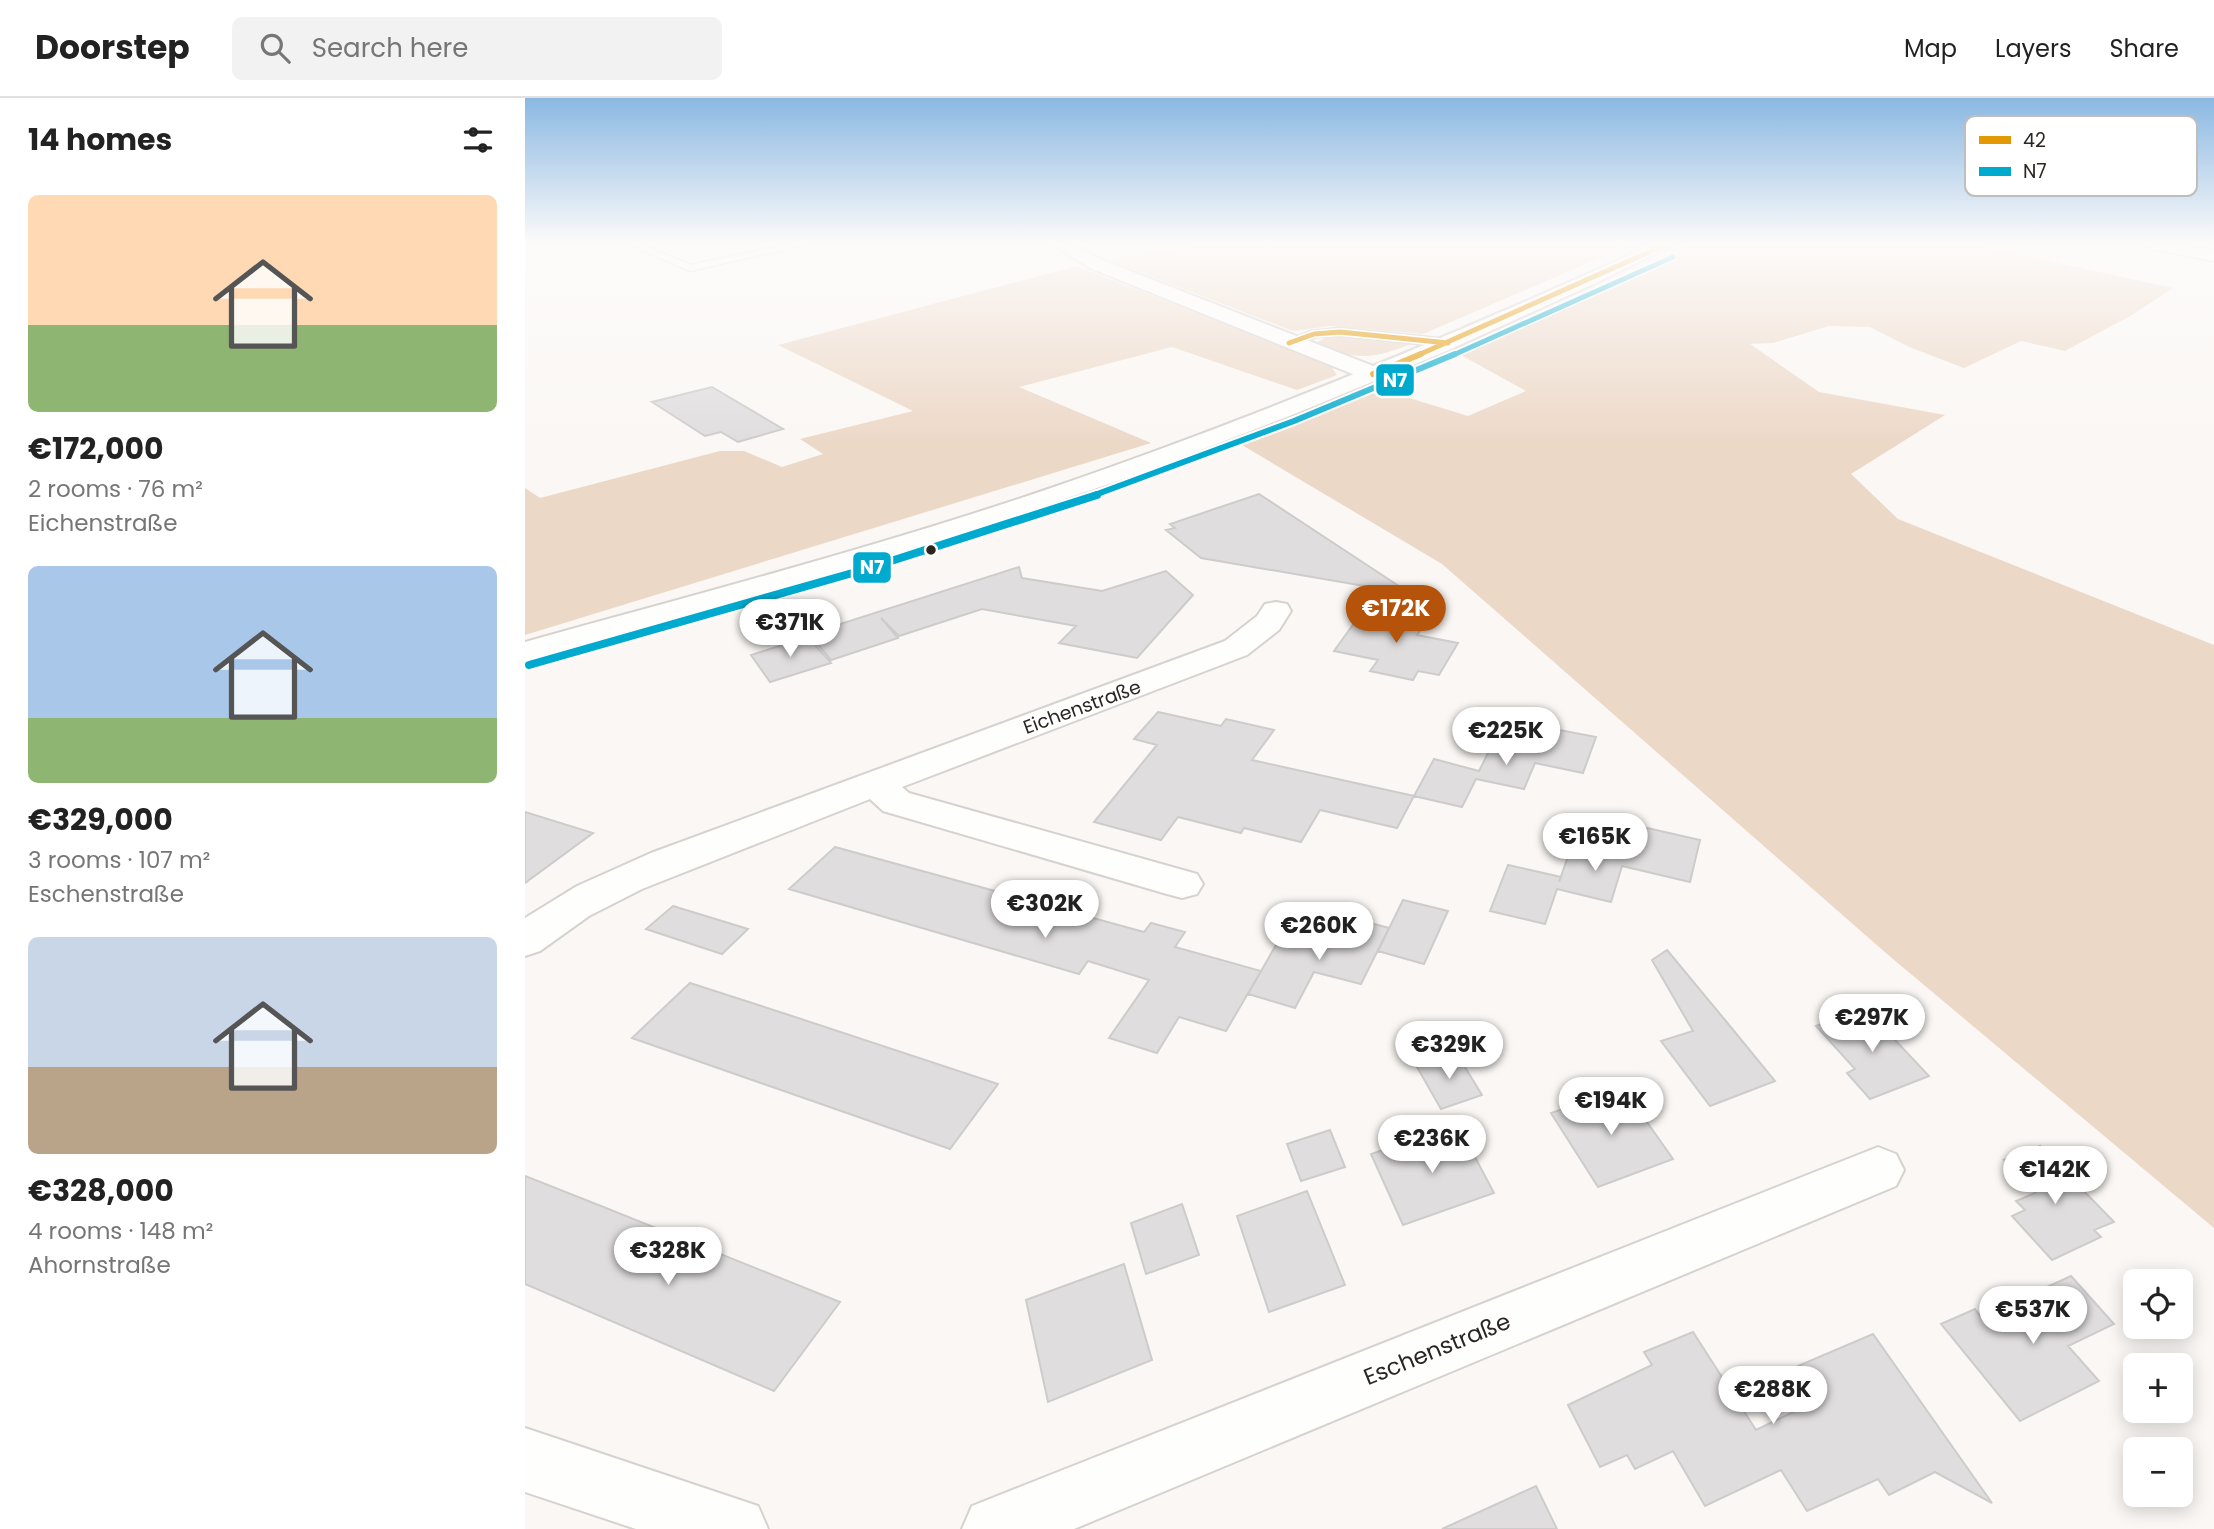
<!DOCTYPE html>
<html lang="en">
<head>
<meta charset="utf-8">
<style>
	body { margin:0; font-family:Poppins,sans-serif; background:#f2f2f2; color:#222; height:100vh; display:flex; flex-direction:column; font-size:26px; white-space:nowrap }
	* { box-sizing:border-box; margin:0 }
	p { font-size:23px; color:#767676 }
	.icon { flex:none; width:38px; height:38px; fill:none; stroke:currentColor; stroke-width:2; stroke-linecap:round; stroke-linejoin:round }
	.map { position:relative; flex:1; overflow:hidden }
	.sheet { display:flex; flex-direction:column; background:#fff; width:525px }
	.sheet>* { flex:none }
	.fabs { position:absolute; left:1598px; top:1171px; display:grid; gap:14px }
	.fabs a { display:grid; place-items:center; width:70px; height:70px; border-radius:10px; background:#fff; box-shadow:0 4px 18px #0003; font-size:35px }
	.price { position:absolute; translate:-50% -60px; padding:0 16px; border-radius:24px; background:#fff; color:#222; font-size:23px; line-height:46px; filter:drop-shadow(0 2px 4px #0008) }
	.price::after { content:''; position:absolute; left:50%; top:42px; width:21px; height:16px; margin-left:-10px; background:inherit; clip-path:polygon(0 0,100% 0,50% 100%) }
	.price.on { background:#b45309; color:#fff }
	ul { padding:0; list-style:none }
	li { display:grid; align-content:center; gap:14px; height:371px; padding:0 28px }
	li span { display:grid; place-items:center; height:217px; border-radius:10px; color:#555 }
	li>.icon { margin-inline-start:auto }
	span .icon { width:126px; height:126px; fill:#fffc; stroke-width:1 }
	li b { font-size:30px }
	h2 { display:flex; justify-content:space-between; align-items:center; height:84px; padding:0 28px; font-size:30px }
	header { display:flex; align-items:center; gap:42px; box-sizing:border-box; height:98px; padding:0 35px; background:#fff; border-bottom:2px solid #e0e0e0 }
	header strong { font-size:33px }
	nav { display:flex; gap:38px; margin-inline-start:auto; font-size:24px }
	.search { width:490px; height:63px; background:#f2f2f2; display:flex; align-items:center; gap:18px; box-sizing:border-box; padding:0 24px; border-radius:10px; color:#767676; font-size:26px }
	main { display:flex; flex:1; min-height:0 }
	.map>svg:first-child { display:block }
</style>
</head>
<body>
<header>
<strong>Doorstep</strong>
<div class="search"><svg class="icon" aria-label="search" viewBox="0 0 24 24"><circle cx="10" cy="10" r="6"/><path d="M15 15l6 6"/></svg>Search here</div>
<nav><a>Map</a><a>Layers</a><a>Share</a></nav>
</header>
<main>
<section class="sheet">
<h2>14 homes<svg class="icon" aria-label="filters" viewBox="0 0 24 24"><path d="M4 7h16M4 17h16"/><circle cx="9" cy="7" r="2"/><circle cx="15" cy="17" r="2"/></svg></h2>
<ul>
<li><span style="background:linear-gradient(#ffd9b3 60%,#8fb573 0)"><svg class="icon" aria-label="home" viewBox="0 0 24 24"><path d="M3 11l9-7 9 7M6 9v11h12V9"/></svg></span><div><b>€172,000</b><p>2 rooms · 76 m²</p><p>Eichenstraße</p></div></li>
<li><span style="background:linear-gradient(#a9c7e8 70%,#8fb573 0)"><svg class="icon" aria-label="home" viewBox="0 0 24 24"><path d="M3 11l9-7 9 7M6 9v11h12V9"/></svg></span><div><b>€329,000</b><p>3 rooms · 107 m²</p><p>Eschenstraße</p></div></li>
<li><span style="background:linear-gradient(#c9d6e8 60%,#b9a48a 0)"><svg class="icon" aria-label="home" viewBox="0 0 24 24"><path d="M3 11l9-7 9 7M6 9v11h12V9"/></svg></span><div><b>€328,000</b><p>4 rooms · 148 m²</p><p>Ahornstraße</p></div></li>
</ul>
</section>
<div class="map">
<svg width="1689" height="1431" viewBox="0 0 1689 1431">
	<rect width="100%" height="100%" fill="#faf7f4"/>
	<path fill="#ecd8c7" d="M687,146H1084L1100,149L898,236L805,228L768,233L583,162Z
		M1167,146H1446L1648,190L1607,217L1540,253L1496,243L1439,270L1384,249L1345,229L1304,228L1248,245L1225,246L1294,294L1420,317L1326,376L1373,421L1689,547V1130L1362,856L917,466L717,347L855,291L943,318L1001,293L934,256Z
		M552,168L806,268L812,277L772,292L647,249L494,289L626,345L0,537V390L15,400L195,353H219L257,369L298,356L275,341L388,313L253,247Z
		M807,237L891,244C851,260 835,264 794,247L792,244Z"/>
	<path fill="#dfddde" stroke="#cdcccc" stroke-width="2" d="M187,289L258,331L213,344L196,334L180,338L127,304Z
		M734,396L886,496L676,460L641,432L650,430L645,426Z
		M494,469L497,480L577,493L641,473L668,497L612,560L534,545L551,528L457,511L374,538L356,520L373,540L306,562L284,536Z
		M840,510L903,522L892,537L933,545L914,577L893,573L888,582L845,573L853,562L809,553Z
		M283,539L306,565L245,584L226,557Z
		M633,614L696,628L701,621L749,632L727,662L889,698L872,730L795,712L776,744L719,730L716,735L653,719L636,742L569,724L632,647L609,641Z
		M1024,630L1071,639L1058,675L1010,665L999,691L951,681L937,709L889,698L909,661L954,673L968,645L1014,655Z
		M0,714L68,735L0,785Z
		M1109,727L1175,742L1165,784L1097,768L1086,804L1032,791L1020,826L965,813L983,767L1036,779L1034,784L1047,747L1099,759Z
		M310,749L619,834L626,825L660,834L650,849L736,873L701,933L654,919L632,955L584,940L624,882L563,863L554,876L264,791Z
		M878,802L923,813L899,866L853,853Z
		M148,808L223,831L197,856L121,831Z
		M819,818L864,830L836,886L789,874L770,910L723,896L755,840L801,852Z
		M1142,852L1200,922L1250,983L1185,1008L1136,943L1168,933L1127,862Z
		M165,885L264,917L473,986L425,1051L107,940Z
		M1341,911L1404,978L1345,1001L1322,975L1330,971L1291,928Z
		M932,956L957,997L916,1011L892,969Z
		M1098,990L1148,1061L1073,1089L1026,1015Z
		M933,1027L969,1095L878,1127L846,1056Z
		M805,1032L820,1069L776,1083L762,1046Z
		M1515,1048L1589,1124L1569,1132L1576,1139L1527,1162L1487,1118L1500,1112L1491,1103L1510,1095L1479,1062Z
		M0,1078L81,1110L315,1204L249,1293L0,1186Z
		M782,1093L820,1187L744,1214L712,1118Z
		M657,1106L674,1157L621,1176L606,1125Z
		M599,1166L627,1262L523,1304L501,1202Z
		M1546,1178L1589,1226L1543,1248L1574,1283L1495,1323L1416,1226L1450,1211L1456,1219Z
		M1168,1234L1231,1332L1295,1301L1273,1268L1348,1236L1467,1405L1410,1374L1364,1397L1353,1381L1282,1413L1256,1372L1180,1408L1148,1353L1110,1371L1102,1357L1075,1369L1043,1307L1127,1267L1119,1254Z
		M1011,1388L1032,1431H917Z"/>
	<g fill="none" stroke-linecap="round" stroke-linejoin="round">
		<g stroke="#d6d2ce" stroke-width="3">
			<path id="service" d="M103,146H116L166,167L263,146H282L165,173Z
				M1095,146H1118L1136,151L1131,154Z
				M815,230L923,241L929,245L923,249L815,238L791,239L764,249L758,245L785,233Z"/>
		</g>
		<g stroke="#d6d2ce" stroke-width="4">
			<path id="minor" d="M527,146H547L577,162L856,271L859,276L856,281H840L565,170Z
				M1621,146H1654L1689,153V163L1623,150Z
				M751,504L762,506L766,513L754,532L722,557L377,689L384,695L672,776L678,786L672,796L657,800L642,796L358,713L345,701L117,791L64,818L15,853L0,858V820L52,788L126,755L700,543L732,518L740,506Z
				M1353,1049L1371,1056L1379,1072L1371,1088L549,1431H437L447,1408Z
				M0,1330L233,1408L243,1431H111L0,1394Z"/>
		</g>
		<g stroke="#d6d2ce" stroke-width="4">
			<path id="secondary" d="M1129,146H1150L1073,184L924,252L772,315L619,374L410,445L0,564V544C176,495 353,449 526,390C731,320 931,236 1129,146Z"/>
		</g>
		<use href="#service" fill="#fefefd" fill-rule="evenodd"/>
		<use href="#minor" fill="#fefefd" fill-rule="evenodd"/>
		<use href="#secondary" fill="#fefefd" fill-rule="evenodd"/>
		<g stroke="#fff" stroke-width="8">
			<path id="bus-1-far1" d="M764,245L789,236L815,234L923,245
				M891,258L1142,146"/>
		</g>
		<g stroke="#fff" stroke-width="10">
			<path id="bus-1" d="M848,276L896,256"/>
		</g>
		<g stroke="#fff" stroke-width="8">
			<path id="bus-2-far2" d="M926,258L1148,159"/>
		</g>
		<g stroke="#fff" stroke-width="10">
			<path id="bus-2-far1" d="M567,398L769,323L930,256"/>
		</g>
		<g stroke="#fff" stroke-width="12">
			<path id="bus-2" d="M4,567L338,472L572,397"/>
		</g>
		<use href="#bus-1-far1" stroke="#e39903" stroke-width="5"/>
		<use href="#bus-1" stroke="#e39903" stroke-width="6"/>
		<use href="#bus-2-far2" stroke="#00a9ce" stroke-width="5"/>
		<use href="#bus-2-far1" stroke="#00a9ce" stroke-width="6"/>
		<use href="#bus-2" stroke="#00a9ce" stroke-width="8"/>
	</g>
	<linearGradient id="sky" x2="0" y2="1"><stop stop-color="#8ab8e2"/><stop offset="0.42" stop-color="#fdfbfa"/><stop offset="1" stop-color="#fdfbfa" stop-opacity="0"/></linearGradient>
	<rect width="1689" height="346" fill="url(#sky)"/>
	<circle fill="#2b2622" stroke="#fff" stroke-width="2.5" cx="406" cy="452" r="6"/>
	<g text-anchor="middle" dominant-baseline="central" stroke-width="5" stroke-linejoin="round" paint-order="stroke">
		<g font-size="19" fill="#2b2622" stroke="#fff">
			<text transform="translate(557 609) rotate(-20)">Eichenstraße</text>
		</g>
		<g font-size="23" fill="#2b2622" stroke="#fff">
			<text transform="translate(912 1251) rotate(-22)">Eschenstraße</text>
		</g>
	</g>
	<rect x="1440" y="18" width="232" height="80" rx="10" fill="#fff" stroke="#bfbebd" stroke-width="2"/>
	<rect x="1454" y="38" width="32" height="8" fill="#e39903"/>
	<rect x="1454" y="69" width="32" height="9" fill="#00a9ce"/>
	<g font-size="19" fill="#2b2622">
		<text x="1498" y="49">42</text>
		<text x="1498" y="80">N7</text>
	</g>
	<g stroke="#fff" stroke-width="2.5">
		<rect x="850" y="265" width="40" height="34" rx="7" fill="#00a9ce"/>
		<rect x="327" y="453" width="40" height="33" rx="7" fill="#00a9ce"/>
	</g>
	<g font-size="19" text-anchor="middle" font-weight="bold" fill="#fff">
		<text x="870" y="289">N7</text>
		<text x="347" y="476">N7</text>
	</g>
</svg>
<div class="fabs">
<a><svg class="icon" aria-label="locate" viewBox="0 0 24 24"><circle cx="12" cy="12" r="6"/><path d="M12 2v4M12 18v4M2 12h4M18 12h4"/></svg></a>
<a>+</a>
<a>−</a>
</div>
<b class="price on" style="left:871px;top:547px">€172K</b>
<b class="price" style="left:265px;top:561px">€371K</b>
<b class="price" style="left:981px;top:669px">€225K</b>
<b class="price" style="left:1070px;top:775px">€165K</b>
<b class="price" style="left:520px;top:842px">€302K</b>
<b class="price" style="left:794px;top:864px">€260K</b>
<b class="price" style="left:1347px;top:956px">€297K</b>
<b class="price" style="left:924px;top:983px">€329K</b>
<b class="price" style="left:1086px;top:1039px">€194K</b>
<b class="price" style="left:907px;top:1077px">€236K</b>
<b class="price" style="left:1530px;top:1108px">€142K</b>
<b class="price" style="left:143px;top:1189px">€328K</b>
<b class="price" style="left:1508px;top:1248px">€537K</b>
<b class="price" style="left:1248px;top:1328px">€288K</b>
</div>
</main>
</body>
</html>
